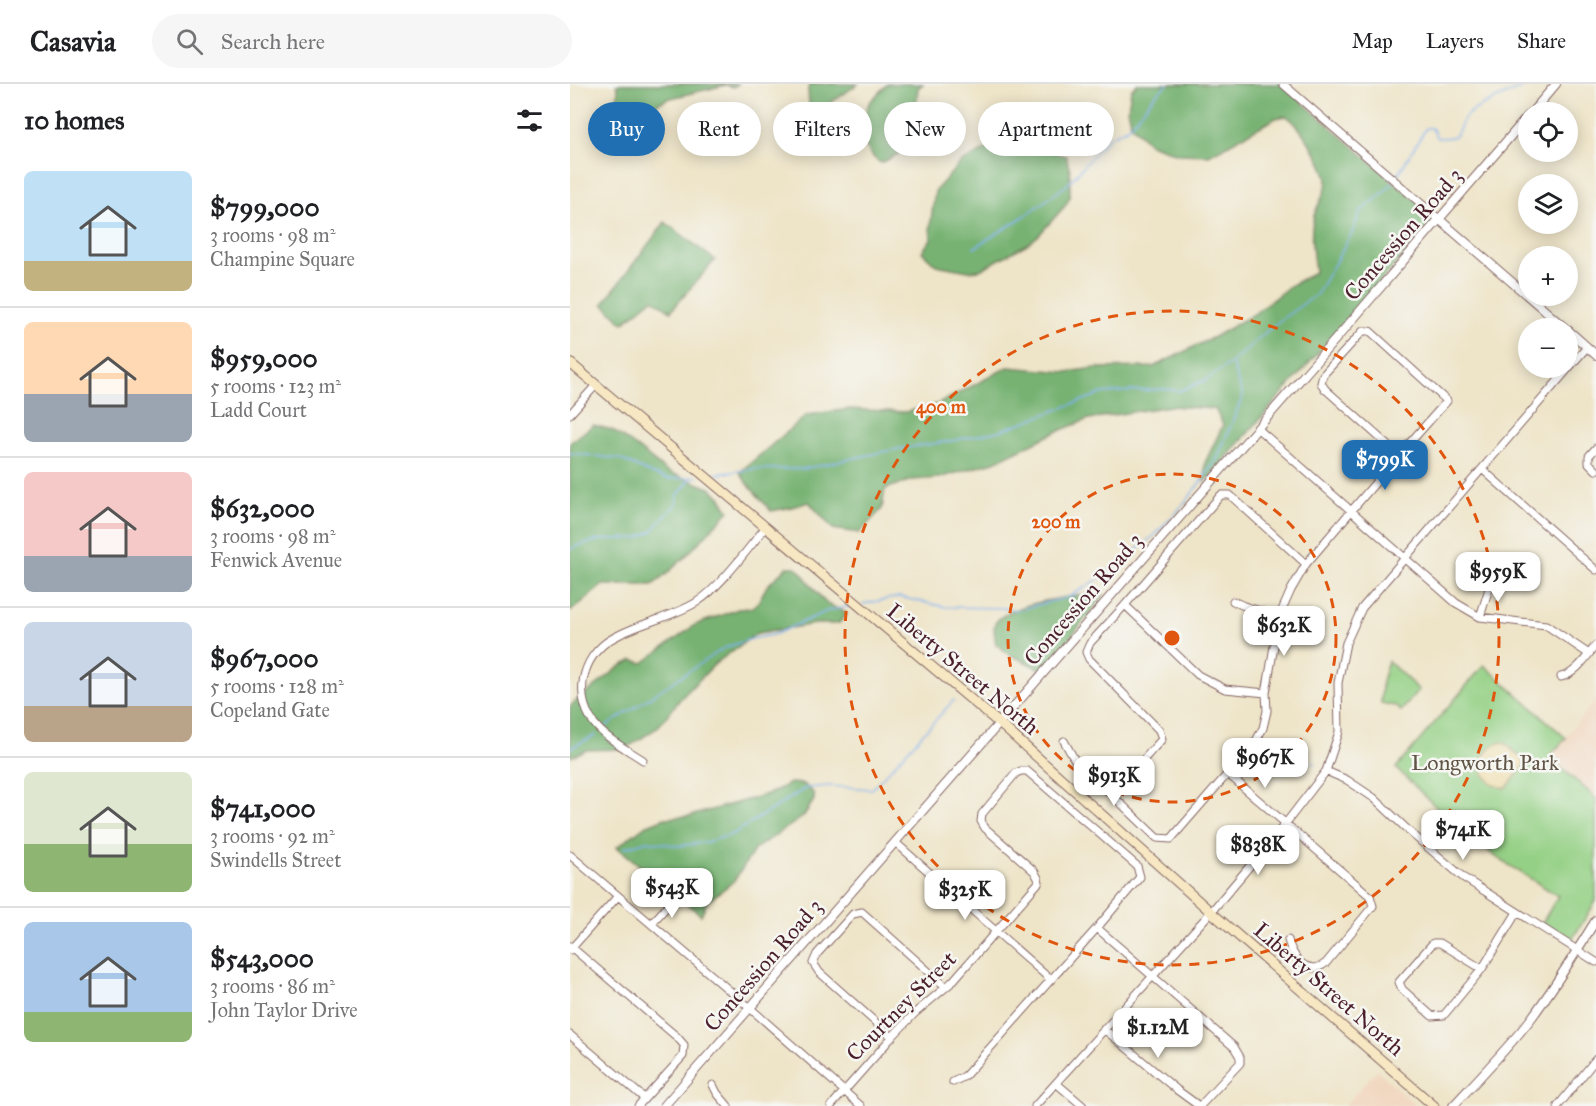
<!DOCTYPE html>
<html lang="en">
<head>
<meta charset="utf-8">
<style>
	body { margin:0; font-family:"IM FELL Great Primer",serif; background:#f6f6f6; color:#202124; height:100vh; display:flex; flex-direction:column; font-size:22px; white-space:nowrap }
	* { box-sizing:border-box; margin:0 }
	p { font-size:20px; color:#757577 }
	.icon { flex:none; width:33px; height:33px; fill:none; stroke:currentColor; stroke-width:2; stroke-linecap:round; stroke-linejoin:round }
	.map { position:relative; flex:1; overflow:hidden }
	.drawer { display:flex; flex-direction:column; background:#fff; width:570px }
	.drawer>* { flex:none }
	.top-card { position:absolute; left:18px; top:18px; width:570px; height:54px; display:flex; gap:12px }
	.buttons { position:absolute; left:948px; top:18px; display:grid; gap:12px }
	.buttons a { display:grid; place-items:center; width:60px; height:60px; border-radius:50%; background:#fff; box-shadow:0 3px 15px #0003; font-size:30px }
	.price { position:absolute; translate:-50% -51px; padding:0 14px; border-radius:12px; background:#fff; color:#222; font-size:20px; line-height:39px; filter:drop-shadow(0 2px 3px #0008) }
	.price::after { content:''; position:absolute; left:50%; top:36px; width:18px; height:14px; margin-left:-9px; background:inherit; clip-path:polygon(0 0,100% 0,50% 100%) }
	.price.selected { background:#1f6fb2; color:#fff }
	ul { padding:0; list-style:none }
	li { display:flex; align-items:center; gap:18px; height:150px; padding:0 24px }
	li+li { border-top:2px solid #e0e0e0 }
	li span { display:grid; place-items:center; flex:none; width:168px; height:120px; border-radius:9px; color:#555 }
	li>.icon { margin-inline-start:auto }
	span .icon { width:72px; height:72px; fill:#fffc; stroke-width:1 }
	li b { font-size:26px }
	h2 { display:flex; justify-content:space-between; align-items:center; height:72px; padding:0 24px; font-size:26px }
	.pill { padding:0 21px; border-radius:27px; background:#fff; box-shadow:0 3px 15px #0003; font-size:21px; line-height:54px }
	.pill.selected { background:#1f6fb2; color:#fff }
	header { display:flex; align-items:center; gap:36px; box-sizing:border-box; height:84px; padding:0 30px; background:#fff; border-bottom:2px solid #e0e0e0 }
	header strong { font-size:28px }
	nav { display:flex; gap:33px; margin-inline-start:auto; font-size:21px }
	.search { width:420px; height:54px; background:#f6f6f6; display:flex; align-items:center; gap:15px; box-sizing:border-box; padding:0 21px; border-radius:33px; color:#757577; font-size:22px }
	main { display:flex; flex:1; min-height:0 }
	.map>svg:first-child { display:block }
</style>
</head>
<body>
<header>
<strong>Casavia</strong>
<div class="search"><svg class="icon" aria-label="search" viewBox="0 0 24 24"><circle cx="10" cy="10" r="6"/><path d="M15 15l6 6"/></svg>Search here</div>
<nav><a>Map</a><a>Layers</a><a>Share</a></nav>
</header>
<main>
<section class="drawer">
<h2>10 homes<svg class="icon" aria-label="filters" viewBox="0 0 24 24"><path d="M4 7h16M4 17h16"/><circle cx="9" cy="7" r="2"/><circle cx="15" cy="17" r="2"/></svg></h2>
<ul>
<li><span style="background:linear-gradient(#bfe0f5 75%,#c2b280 0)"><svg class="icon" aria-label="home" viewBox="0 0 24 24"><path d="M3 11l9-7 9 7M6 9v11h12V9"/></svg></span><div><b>$799,000</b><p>3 rooms · 98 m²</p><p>Champine Square</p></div></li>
<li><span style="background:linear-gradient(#ffd9b3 60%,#9aa5b1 0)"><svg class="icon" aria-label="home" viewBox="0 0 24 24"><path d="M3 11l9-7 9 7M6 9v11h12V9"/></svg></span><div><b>$959,000</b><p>5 rooms · 123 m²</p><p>Ladd Court</p></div></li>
<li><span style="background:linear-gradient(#f6c9c9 70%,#9aa5b1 0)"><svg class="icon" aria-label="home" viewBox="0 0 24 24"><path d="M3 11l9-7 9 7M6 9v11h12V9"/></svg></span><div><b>$632,000</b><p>3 rooms · 98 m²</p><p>Fenwick Avenue</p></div></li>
<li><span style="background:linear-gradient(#c9d6e8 70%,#b9a48a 0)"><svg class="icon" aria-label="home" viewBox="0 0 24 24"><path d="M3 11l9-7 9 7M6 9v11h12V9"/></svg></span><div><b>$967,000</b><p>5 rooms · 128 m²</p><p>Copeland Gate</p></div></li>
<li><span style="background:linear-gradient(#dfe7d0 60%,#8fb573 0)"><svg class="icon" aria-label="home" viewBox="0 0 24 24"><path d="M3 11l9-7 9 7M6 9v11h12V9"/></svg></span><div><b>$741,000</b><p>3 rooms · 92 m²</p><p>Swindells Street</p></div></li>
<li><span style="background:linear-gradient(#a9c7e8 75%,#8fb573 0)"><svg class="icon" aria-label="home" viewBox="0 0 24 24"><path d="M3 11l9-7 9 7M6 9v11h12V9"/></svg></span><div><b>$543,000</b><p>3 rooms · 86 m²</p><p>John Taylor Drive</p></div></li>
</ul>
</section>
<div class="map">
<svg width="1026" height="1022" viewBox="0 0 1026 1022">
	<rect width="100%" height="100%" fill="#f6f6f2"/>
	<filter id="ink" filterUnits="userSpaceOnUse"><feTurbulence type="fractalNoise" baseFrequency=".0167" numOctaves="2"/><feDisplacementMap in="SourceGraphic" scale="12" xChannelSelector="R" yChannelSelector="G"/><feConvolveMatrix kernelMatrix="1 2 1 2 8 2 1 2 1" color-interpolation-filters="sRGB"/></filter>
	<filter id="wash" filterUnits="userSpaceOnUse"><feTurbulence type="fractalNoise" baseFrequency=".008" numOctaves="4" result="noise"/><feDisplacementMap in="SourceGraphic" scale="24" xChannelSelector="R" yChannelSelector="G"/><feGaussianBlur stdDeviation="1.35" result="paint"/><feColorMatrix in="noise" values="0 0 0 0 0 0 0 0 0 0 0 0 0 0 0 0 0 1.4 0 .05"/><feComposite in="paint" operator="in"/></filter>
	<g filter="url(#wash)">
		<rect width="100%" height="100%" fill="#eee4c8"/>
		<path fill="#f1d5bd" d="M1026,616V714L979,673Z
			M807,986L846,1022H774Z"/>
		<path fill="#94d085" stroke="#6f7858" stroke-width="1.5" d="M818,577L849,606L831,627L825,622L811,619L812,597Z
			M914,581L996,654L979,673L1026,714V817L1001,857L972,839L988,812L926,773L864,721L826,684Z"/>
		<path fill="#77b272" stroke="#60684e" stroke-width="1.5" d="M46,0H168L163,3L156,1L97,15L48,40L46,38L48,3Z
			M240,0H288L251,25L239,22L238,5Z
			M317,0H353L348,4L343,55L330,69L311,79L304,74L290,54L291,43L299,19Z
			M567,0H711L866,134L635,398V379L653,341L645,325L600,322L519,335L486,348L424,378L369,394L342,396L315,405L312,425L289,449L263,445L239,418L218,424L201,427L176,398L170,388L237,331L280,325L335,328L368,320L438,283L496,288L526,284L583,283L644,253L684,230L720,202L745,188C743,169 739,151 744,132C747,121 756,109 757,98C757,83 729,39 716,32L706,34L639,71L608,70L580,60L561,41L558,25L561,6Z
			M446,60L477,66L496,72L500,86V113L495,122L468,152L457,160L410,186L398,187L366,181L352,168L361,155L360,143L365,107L391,78L421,63Z
			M95,138L145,176L101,227L83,215L53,239L33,220Z
			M23,341L42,346L69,365L96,387L142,405L151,414L159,427L115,473L91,495L82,501H33L0,528V359Z
			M217,483H226C237,494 245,508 255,518C261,524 271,524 277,530L269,539L263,540H246L187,549L145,580L111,614L87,644L55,665L16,666L0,673V622L51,582L63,576L73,579L125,541L168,525L181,524L188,518L197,502Z
			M524,509L534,511L474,587L439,570L426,560C425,554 422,543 426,538C440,519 501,513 524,509Z
			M220,699L234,700L244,710V716L233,733L185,765L164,797L137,818L131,831L47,763L75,742L95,734L120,732L201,709Z"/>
		<path fill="#eeda9e" stroke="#9c7c64" stroke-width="1.5" d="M931,658L936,660L954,677V682L938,702L935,704C921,702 906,688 913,673C916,665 924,661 931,658Z"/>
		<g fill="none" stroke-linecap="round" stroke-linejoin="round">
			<path stroke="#81b2ed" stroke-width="1.5" d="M827,92L856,44H862L867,54C884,54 886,55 892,39C894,34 894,34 897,31C915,17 939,11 958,0
				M404,164L456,131L497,101L539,53L558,44L586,10L598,0
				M0,369L50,375L80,389L98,395L127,393
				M140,391L183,385H233L322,366L381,357L429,347L533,309L594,305L609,307L636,296L662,278L705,240L747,210L782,149L790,128L814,108L823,99
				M0,466L6,462L29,456L68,454L82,447L106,420L107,412L122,393
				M293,520L329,513L376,523L434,524L448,526L499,513L524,498L585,451L615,419L647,375L673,312L662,279
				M35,643L154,564L181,555L206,550L257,527L281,522
				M0,664L26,651
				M742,679H745
				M54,764L77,757L109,762L137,758L163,750L236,704L260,702L302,705L384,616"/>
		</g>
	</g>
	<g filter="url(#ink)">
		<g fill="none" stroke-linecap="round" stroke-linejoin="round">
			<g stroke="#836462" stroke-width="9">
				<path id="minor" d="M713,0L870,136
					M0,330L26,301
					M687,344L886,519L910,533L976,541L1019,570
					M1026,364L1019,372V379L1026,386
					M912,385L1026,486
					M663,517L674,522L709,533
					M555,521L628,591L655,605L696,609
					M910,533L921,498
					M991,593C1005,591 1017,572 1026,561
					M494,657L507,680L542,711L587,754L601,755L686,657L693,644L697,627L696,609L709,533L721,506L736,480L829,371L877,317L800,247H793L753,291L751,299L755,305L829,371
					M73,676C58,666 40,657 28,644C2,617 10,572 43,554C69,539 101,534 127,518C150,503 177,466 195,444
					M756,687L777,696L804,714L841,749L894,794L1026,878
					M658,690L800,812L803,822L756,879C737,893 723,874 718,856
					M542,711L592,655L589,646L519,575L516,568L520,559L555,521L651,411H660L736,480
					M325,758L481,896
					M0,771L180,924L291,1022
					M81,840L105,814
					M527,844L664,963L670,973V979L630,1022
					M0,862L107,953L114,961L113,972L68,1022
					M0,866L48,812
					M912,885L870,859H863L829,898L832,905L862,932L874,931L912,885L947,828
					M534,945L607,1006L629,1022
					M0,951L74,1014
					M322,953L249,888L243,879L247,870L283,830L292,828L376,903
					M486,999L513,1022
					M143,1001L147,1009L158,1022
					M261,1022L322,953L345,929L382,898L469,798L468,794L464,787L415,744L411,737L412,730L446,689L451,687H457L567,782L570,793L527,844L395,992L383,998
					M465,1022L641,828L716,739L756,687L769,648L768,599L776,559L792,524L1017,263
					M988,1022L1026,975"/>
			</g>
			<g stroke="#836462" stroke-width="10">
				<path id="tertiary" d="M962,28L986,0
					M870,136L995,244
					M998,246L1026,271
					M94,1022L778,241L958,32
					M883,1022C909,994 936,966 960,936C984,904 1005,870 1026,836"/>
			</g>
			<g stroke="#836462" stroke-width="11">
				<path id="secondary" d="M0,279L429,639L641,828L864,1022"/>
			</g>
			<use href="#minor" stroke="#fff" stroke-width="7"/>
			<use href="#tertiary" stroke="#fff" stroke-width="8"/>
			<use href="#secondary" stroke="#f7e8c3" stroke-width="9"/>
		</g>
	</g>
	<g fill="none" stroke="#e0560e" stroke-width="3" stroke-dasharray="10 8">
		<circle cx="602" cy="554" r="164"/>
		<circle cx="602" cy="554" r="327"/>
	</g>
	<g text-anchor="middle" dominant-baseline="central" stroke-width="5" stroke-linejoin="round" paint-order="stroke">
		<g font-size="22" fill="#4a1f2b" stroke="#f6f6f2">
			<text transform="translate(833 150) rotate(-49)">Concession Road 3</text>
			<text transform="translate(513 515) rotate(-49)">Concession Road 3</text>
			<text transform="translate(393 585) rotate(40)">Liberty Street North</text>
			<text transform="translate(193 881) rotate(-49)">Concession Road 3</text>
			<text transform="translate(759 905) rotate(41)">Liberty Street North</text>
			<text transform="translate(331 922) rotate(-45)">Courtney Street</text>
		</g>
		<g font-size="22" fill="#605446" stroke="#f6f6f2">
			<text x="915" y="678">Longworth Park</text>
		</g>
	</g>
	<circle cx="602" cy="554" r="9" fill="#e0560e" stroke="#f6f6f2" stroke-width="3"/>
	<g font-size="18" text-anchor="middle" font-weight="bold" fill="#e0560e" stroke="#f6f6f2" stroke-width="5" stroke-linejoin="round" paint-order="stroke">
		<text x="371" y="329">400 m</text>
		<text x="486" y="444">200 m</text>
	</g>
</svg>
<div class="buttons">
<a><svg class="icon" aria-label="locate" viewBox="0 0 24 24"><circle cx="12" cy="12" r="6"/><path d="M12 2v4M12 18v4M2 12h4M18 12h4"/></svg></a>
<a><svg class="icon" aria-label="layers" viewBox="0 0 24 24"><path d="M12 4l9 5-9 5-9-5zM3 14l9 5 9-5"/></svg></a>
<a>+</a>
<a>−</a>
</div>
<b class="price selected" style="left:815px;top:407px">$799K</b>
<b class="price" style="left:928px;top:519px">$959K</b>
<b class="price" style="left:714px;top:573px">$632K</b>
<b class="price" style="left:695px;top:705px">$967K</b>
<b class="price" style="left:544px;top:723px">$913K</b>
<b class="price" style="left:893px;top:777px">$741K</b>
<b class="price" style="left:688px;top:792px">$838K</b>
<b class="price" style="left:102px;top:835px">$543K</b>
<b class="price" style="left:395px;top:837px">$325K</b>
<b class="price" style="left:588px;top:975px">$1.12M</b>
<div class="top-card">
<a class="pill selected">Buy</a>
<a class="pill">Rent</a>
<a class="pill">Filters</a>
<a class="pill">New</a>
<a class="pill">Apartment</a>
</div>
</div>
</main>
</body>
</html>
